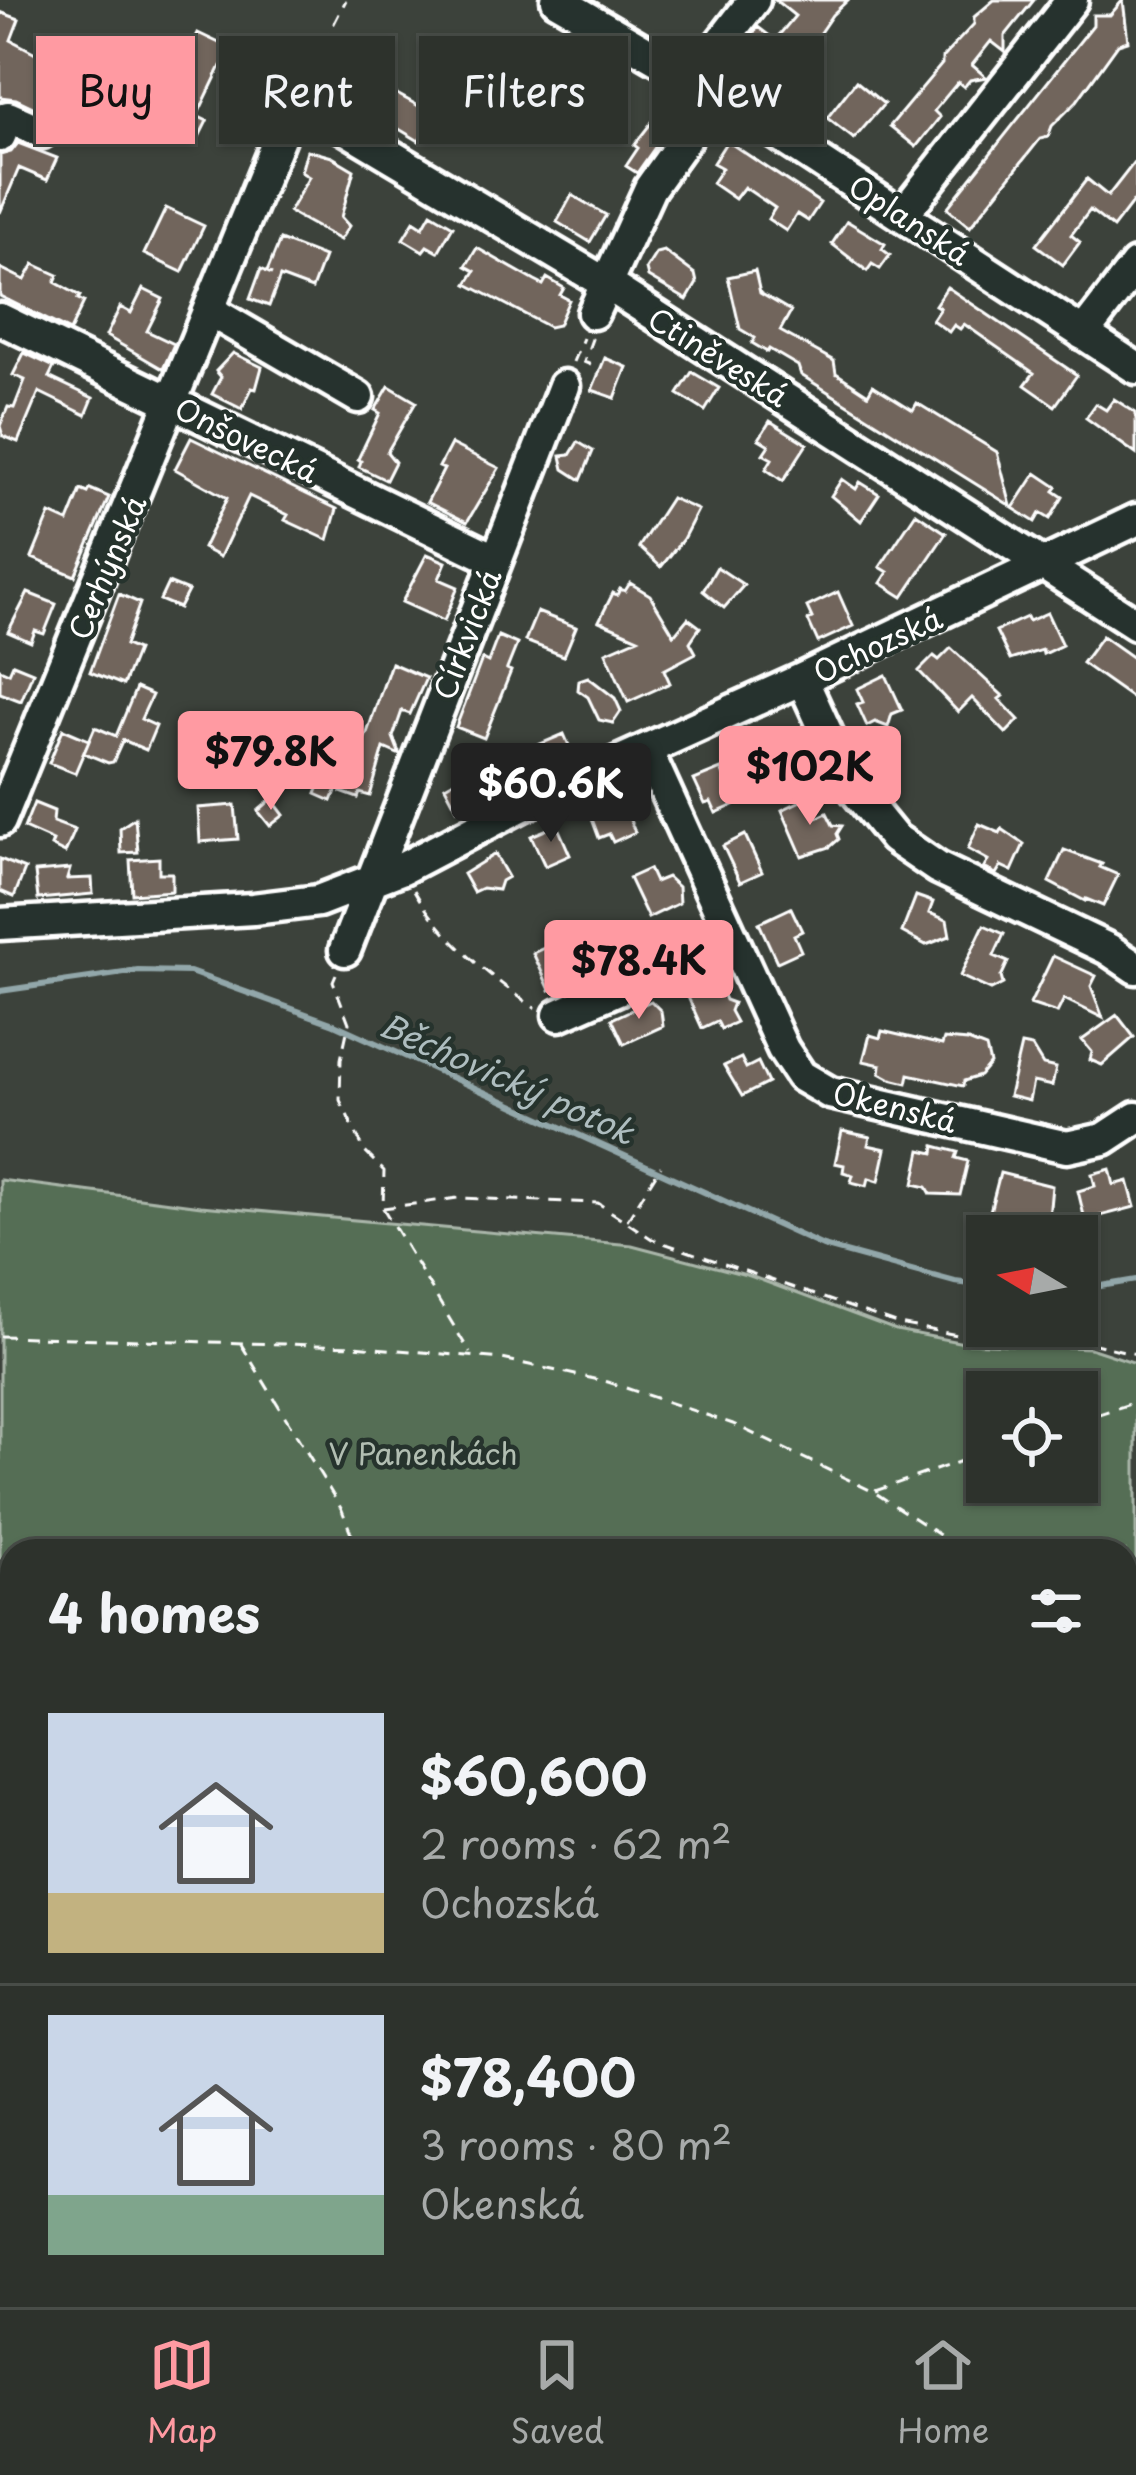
<!DOCTYPE html>
<html lang="en">
<head>
<meta charset="utf-8">
<style>
	body { margin:0; font-family:"Playpen Sans",sans-serif; background:#353a34; color:#f1f3f6; height:100vh; display:flex; flex-direction:column; font-size:45px; white-space:nowrap }
	* { box-sizing:border-box; margin:0 }
	p { font-size:39px; color:#a7aaa9 }
	.icon { flex:none; width:66px; height:66px; fill:none; stroke:currentColor; stroke-width:2; stroke-linecap:round; stroke-linejoin:round }
	.map { position:relative; flex:1; overflow:hidden }
	.panel { position:absolute; left:0px; top:1539px; width:1137px; height:768px; display:flex; flex-direction:column; background:#2d322c; border-radius:36px 36px 0 0; box-shadow:0 3px 9px #0004,0 0 0 3px #484d48 }
	.panel>* { flex:none }
	.guide { position:absolute; left:36px; top:36px; width:1065px; height:108px; display:flex; gap:24px }
	.needle { width:78px; rotate:280deg }
	.controls { position:absolute; left:966px; top:1215px; display:grid; gap:24px }
	.controls a { display:grid; place-items:center; width:132px; height:132px; border-radius:0px; background:#2d322c; box-shadow:0 3px 9px #0004,0 0 0 3px #484d48; font-size:60px }
	.price { position:absolute; translate:-50% -102px; padding:0 27px; border-radius:12px; background:#ff9aa2; color:#111; font-size:39px; line-height:78px; filter:drop-shadow(0 3px 6px #0008) }
	.price::after { content:''; position:absolute; left:50%; top:72px; width:36px; height:27px; margin-left:-18px; background:inherit; clip-path:polygon(0 0,100% 0,50% 100%) }
	.price.selected { background:#222; color:#fff }
	ul { padding:0; list-style:none }
	li { display:flex; align-items:center; gap:36px; height:300px; padding:0 48px }
	li+li { border-top:3px solid #484d48 }
	li span { display:grid; place-items:center; flex:none; width:336px; height:240px; border-radius:0px; color:#555 }
	li>.icon { margin-inline-start:auto }
	span .icon { width:144px; height:144px; fill:#fffc; stroke-width:1 }
	li b { font-size:51px }
	h2 { display:flex; justify-content:space-between; align-items:center; height:144px; padding:0 48px; font-size:51px }
	.chip { padding:0 42px; border-radius:0px; background:#2d322c; box-shadow:0 3px 9px #0004,0 0 0 3px #484d48; font-size:42px; line-height:108px }
	.chip.selected { background:#ff9aa2; color:#111 }
	.dock { display:flex; justify-content:space-around; align-items:center; height:168px; border-top:3px solid #484d48; background:#2d322c; font-size:33px; color:#a7aaa9 }
	.dock a { display:grid; justify-items:center; gap:6px }
	.dock .selected { color:#ff9aa2 }
	.map>svg:first-child { display:block }
</style>
</head>
<body>
<div class="map">
<svg width="1136" height="2307" viewBox="0 0 1136 2307">
	<rect width="100%" height="100%" fill="#3c423b"/>
	<filter id="ink" filterUnits="userSpaceOnUse"><feTurbulence type="fractalNoise" baseFrequency=".00833" numOctaves="2"/><feDisplacementMap in="SourceGraphic" scale="24" xChannelSelector="R" yChannelSelector="G"/><feConvolveMatrix kernelMatrix="1 2 1 2 8 2 1 2 1" color-interpolation-filters="sRGB"/></filter>
	<g filter="url(#ink)">
		<path fill="#546e54" stroke="#aab6aa" stroke-width="3" fill-rule="evenodd" d="M0,1180L201,1206L632,1245L750,1276L896,1330L964,1343L1090,1348L1136,1363V2307H0ZM1077,1392V1482H987V1392ZM12,1551H1125V2295H12Z"/>
		<g fill="none" stroke-linecap="round" stroke-linejoin="round">
			<path stroke="#92a7aa" stroke-width="6" d="M0,991L138,971L190,972L334,1024L823,1246L955,1282L987,1286
				M1077,1290L1136,1280"/>
		</g>
		<path fill="#71655c" stroke="#fff" stroke-width="3" d="M775,0H848L832,15L778,94L746,72L759,57L744,45L758,27L775,40L795,16Z
			M994,0H1034L1005,36V52L991,41L972,65L986,77L970,80L964,87L958,82L934,111L940,117L916,147L890,126L942,64V58L974,24V17Z
			M1123,0L1128,41L1118,44L1077,101L1052,126L1048,137L1040,139L970,227L947,208L1093,25V15H1110Z
			M0,12L19,19L11,40L45,58L55,33L71,40L47,85L54,88L50,94L60,100L52,116L16,99L0,97Z
			M198,33L242,54L233,72L221,66L197,116L207,121L198,139L157,120Z
			M343,47L353,53L356,48L387,66L377,83L435,115L419,141L331,88L341,71L332,65Z
			M585,60L609,74L596,97L571,83Z
			M856,81L884,104L854,139L827,118Z
			M673,95L686,103L637,173L626,166L638,148L634,145Z
			M727,141L820,203L808,221L797,214L786,231L768,219L775,208L744,187L735,199L712,183L722,168L713,163Z
			M18,143L57,158L47,180L19,168L0,213V155L11,152Z
			M307,150L332,157L354,170L341,217L349,226L340,240L289,212L309,177L301,172Z
			M1136,160V198L1113,228L1090,210L1071,235L1080,242L1063,265L1036,245L1087,179L1108,196Z
			M572,195L606,215L590,242L557,222Z
			M166,208L204,226L182,272L144,254Z
			M431,213L453,226L438,252L427,246L423,251L403,239L414,221L423,227Z
			M847,221L885,244L882,249L890,255L880,269L872,264L867,271L832,244Z
			M280,240L324,257L312,289L280,277L269,306L250,299L261,269L272,274L267,272Z
			M477,248L535,281L543,285L547,278L564,288L560,295L569,300L558,325L549,327L467,284L475,271L466,266Z
			M664,251L695,274L697,283L687,300L648,277L646,269L656,253Z
			M34,264L58,275L55,282L80,296L78,299L84,302L70,331L0,296V268L25,280Z
			M755,271L760,293L791,311L780,331L834,361L836,373L868,394L873,385L913,410L917,403L997,452L1011,506L801,375L798,366L769,349L767,352L752,343L755,338L740,329L728,277Z
			M947,287L1077,375L1055,406L1025,385L1034,373L964,324L960,329L954,325L949,332L932,320L940,308L935,305Z
			M143,289L163,299L147,331L174,344L163,369L106,336L120,307L131,313Z
			M24,353L54,367L49,377L93,398L86,415L39,392L18,442L3,436L0,426L8,407L14,408L25,380L13,375Z
			M233,353L262,367L256,389L252,388L242,409L212,394L221,377L216,371Z
			M605,358L627,367L615,398L592,390Z
			M692,372L719,388L705,411L678,394Z
			M389,386L416,402L387,452L395,462L386,480L359,467L361,461L358,459L380,413L375,410Z
			M1114,399L1136,413V454L1086,418L1096,404L1106,410Z
			M770,421L807,444L783,481L766,469L772,459L763,454L769,445L759,439Z
			M191,438L337,509L328,540L285,520L288,515L249,496L220,557L203,548L227,498L175,469Z
			M578,442L593,451L581,480L564,469L561,456L570,455Z
			M451,444L499,468L467,522L427,502L444,469L439,467Z
			M1036,473L1057,487L1054,491L1063,497L1050,519L1040,513L1035,522L1013,508Z
			M842,479L856,489L860,482L879,494L861,521L831,496Z
			M90,489L109,497L75,576L32,558L50,514L68,522L81,490L88,493Z
			M671,498L698,510L683,539L661,567L639,547Z
			M916,513L946,533L903,597L881,583L888,572L880,567Z
			M427,554L446,562L439,579L458,587L444,621L402,602Z
			M717,567L744,585L724,608L703,591Z
			M168,583L188,591L179,608L160,600Z
			M630,583L650,595L674,635L688,618L700,627L690,642L696,653L664,670L670,683L628,702L606,652L638,638L599,621L613,593L617,595L620,589L625,591Z
			M838,592L853,626L818,642L808,620L812,618L807,607Z
			M28,593L56,604L44,634L35,631L31,642L8,632Z
			M119,594L140,603L125,645L137,650L123,685L90,672Z
			M537,612L576,627L564,656L525,641Z
			M1047,613L1062,645L1043,654L1042,650L1010,660L996,631L1027,617L1029,621Z
			M498,636L517,644L507,669L511,671L484,738L456,727L482,659L488,662Z
			M1102,636L1136,660V701L1082,663Z
			M951,648L1003,696L999,699L1019,720L1006,733L972,698L958,712L919,671L934,656L939,660Z
			M391,663L426,678L410,714L402,711L393,737L400,755L384,748L370,796L360,793L358,798L341,792L367,733Z
			M13,664L33,672L21,701L0,693V669L9,673Z
			M886,675L902,710L892,714L888,727L875,722L867,726L857,704L863,702L857,689Z
			M588,677L615,698L621,711L613,723L599,720L588,697L578,690L579,680Z
			M136,688L152,695L141,719L156,726L146,750L123,740L113,762L108,763L84,753L95,727L116,736Z
			M63,729L89,740L75,773L49,763Z
			M793,729L805,755L764,773L752,747Z
			M564,734L574,757L533,775L530,769L519,774L512,756Z
			M721,769L736,804L716,813L711,802L705,804L694,780Z
			M469,772L472,778L481,773L491,791L457,809L445,786Z
			M324,774L340,781L332,801L316,794Z
			M620,797L635,832L613,842L609,834L599,838L592,819L601,815L597,807Z
			M807,798L816,818L827,813L833,825L842,826L837,834L839,839L830,847L802,856L782,810Z
			M272,799L284,815L270,826L258,811Z
			M34,803L54,811L53,822L75,830L65,853L51,846L53,841L24,828Z
			M235,805L238,839L200,842L198,808Z
			M135,818L138,852L121,853L120,828Z
			M979,824L1000,833L1002,829L1024,844L1012,871L1001,866L996,874L984,868L988,860L968,849Z
			M557,825L570,855L545,866L531,836Z
			M745,835L762,872L740,882L723,846Z
			M1064,850L1102,864L1100,867L1118,875L1103,906L1086,899L1085,901L1049,882Z
			M495,854L508,877L501,881L498,890L482,888L473,892L463,874Z
			M159,858V873H172V891L132,894L130,860Z
			M0,859L25,869L14,897L0,891Z
			M70,869L67,879L92,878L93,894L38,899L35,872Z
			M649,869L655,882L667,877L678,887L679,903L648,918L629,878Z
			M916,896L933,902L929,913L947,920L950,936L926,945L902,932Z
			M791,908L802,931L794,935L801,951L777,962L759,923Z
			M984,925L1004,934L994,956L1008,962L1001,977L1003,984L991,990L960,976Z
			M560,941L577,978L550,990L533,953Z
			M1053,956L1096,976L1091,986L1103,1018L1064,999L1057,1013L1030,1004Z
			M702,977L709,993L720,988L725,1000L733,1003L730,1011L736,1022L721,1029L717,1021L702,1028L683,986Z
			M651,1001L661,1011L663,1026L624,1044L612,1019Z
			M1117,1015L1134,1037L1102,1065L1090,1060L1092,1052L1082,1040Z
			M882,1031L942,1045L944,1039L968,1041L986,1048L990,1064L980,1076L964,1081L963,1086L909,1074L907,1083L891,1079L880,1073L881,1065L863,1061L870,1035L880,1038Z
			M1021,1045L1032,1047L1043,1065L1056,1068L1052,1086L1033,1082L1029,1101L1009,1096Z
			M741,1058L746,1068L758,1062L768,1083L742,1096L724,1066Z
			M842,1131L870,1137L868,1145L886,1149L879,1181L869,1178L867,1186L851,1182L853,1175L843,1172L844,1165L835,1163Z
			M935,1146L958,1152L956,1158L968,1161L960,1195L931,1194L927,1187L914,1184L921,1150L934,1153Z
			M1110,1169L1114,1185L1128,1181L1135,1207L1085,1220L1078,1191L1095,1186L1092,1174Z
			M1000,1173L1052,1186L1049,1218L1009,1219L1007,1228L987,1223Z"/>
		<g fill="none" stroke-linecap="round" stroke-linejoin="round">
			<g stroke="#fff" stroke-width="39">
				<path id="minor" d="M557,0L693,79L1136,368
					M693,79L754,0
					M296,99L605,283L1136,624
					M0,136L8,117L42,132
					M904,213L1072,0
					M210,311L358,397
					M593,313L650,188L717,94
					M0,319L494,559
					M1083,334L1136,265
					M802,679L850,784L894,838L938,868L1108,949L1136,968
					M647,751L783,1049L801,1076L830,1093L1067,1147L1104,1139L1136,1118
					M0,821L309,64
					M0,924L253,909L318,901L403,868L521,806L802,679L1136,520
					M345,950L564,386
					M559,1015L731,939"/>
			</g>
			<path stroke="#fff" stroke-width="3" stroke-dasharray="12 9" stroke-linecap="butt" d="M324,43L346,0
				M573,362L583,338
				M591,365L584,362L593,336
				M414,890C441,938 490,977 535,1008
				M336,974L333,981L349,1023L341,1059L340,1100L365,1152L384,1171L383,1208L470,1353
				M383,1208L458,1198L598,1203L652,1239L899,1324L968,1337L1087,1342L1136,1354
				M627,1220L661,1166
				M0,1336L353,1346L502,1359L608,1382L733,1424L874,1492L964,1551
				M241,1344L342,1510L358,1551
				M1077,1421L1136,1402
				M875,1491L987,1452
				M1125,1675L1136,1686
				M1125,2274L1136,2270
				M827,2295L876,2307
				M1010,2307L1066,2295"/>
			<use href="#minor" stroke="#26332d" stroke-width="30"/>
		</g>
	</g>
	<g text-anchor="middle" dominant-baseline="central" stroke-width="9" stroke-linejoin="round" paint-order="stroke">
		<g font-size="30" fill="#fff" stroke="#26332d">
			<text transform="translate(910 219) rotate(33)">Oplanská</text>
			<text transform="translate(719 356) rotate(32)">Ctiněveská</text>
			<text transform="translate(247 439) rotate(26)">Onšovecká</text>
			<text transform="translate(106 567) rotate(-67)">Cerhýnská</text>
			<text transform="translate(466 634) rotate(-69)">Církvická</text>
			<text transform="translate(877 644) rotate(-25)">Ochozská</text>
			<text transform="translate(895 1106) rotate(14)">Okenská</text>
		</g>
		<g font-size="30" fill="#b2beb2" stroke="#26332d">
			<text x="423" y="1452">V Panenkách</text>
		</g>
		<g font-size="33" font-style="italic" fill="#aebdbf" stroke="#26332d">
			<text transform="translate(508 1077) rotate(24)">Běchovický potok</text>
		</g>
	</g>
</svg>
<div class="controls">
<a><svg class="needle" viewBox="-14 -14 28 28"><path d="M0-13l5 13h-10z" fill="#e53935"/><path d="M0 13l5-13h-10z" fill="#a7aaa9"/></svg></a>
<a><svg class="icon" aria-label="locate" viewBox="0 0 24 24"><circle cx="12" cy="12" r="6"/><path d="M12 2v4M12 18v4M2 12h4M18 12h4"/></svg></a>
</div>
<b class="price" style="left:271px;top:813px">$79.8K</b>
<b class="price" style="left:810px;top:828px">$102K</b>
<b class="price selected" style="left:551px;top:845px">$60.6K</b>
<b class="price" style="left:639px;top:1022px">$78.4K</b>
<div class="guide">
<a class="chip selected">Buy</a>
<a class="chip">Rent</a>
<a class="chip">Filters</a>
<a class="chip">New</a>
</div>
<section class="panel">
<h2>4 homes<svg class="icon" aria-label="filters" viewBox="0 0 24 24"><path d="M4 7h16M4 17h16"/><circle cx="9" cy="7" r="2"/><circle cx="15" cy="17" r="2"/></svg></h2>
<ul>
<li><span style="background:linear-gradient(#c9d6e8 75%,#c2b280 0)"><svg class="icon" aria-label="home" viewBox="0 0 24 24"><path d="M3 11l9-7 9 7M6 9v11h12V9"/></svg></span><div><b>$60,600</b><p>2 rooms · 62 m²</p><p>Ochozská</p></div></li>
<li><span style="background:linear-gradient(#c9d6e8 75%,#7fa58c 0)"><svg class="icon" aria-label="home" viewBox="0 0 24 24"><path d="M3 11l9-7 9 7M6 9v11h12V9"/></svg></span><div><b>$78,400</b><p>3 rooms · 80 m²</p><p>Okenská</p></div></li>
</ul>
</section>
</div>
<nav class="dock">
<a class="selected"><svg class="icon" aria-label="map" viewBox="0 0 24 24"><path d="M3 6l6-2 6 2 6-2v14l-6 2-6-2-6 2zM9 4v14M15 6v14"/></svg>Map</a>
<a><svg class="icon" aria-label="saved" viewBox="0 0 24 24"><path d="M7 4h10v16l-5-4-5 4z"/></svg>Saved</a>
<a><svg class="icon" aria-label="home" viewBox="0 0 24 24"><path d="M3 11l9-7 9 7M6 9v11h12V9"/></svg>Home</a>
</nav>
</body>
</html>
